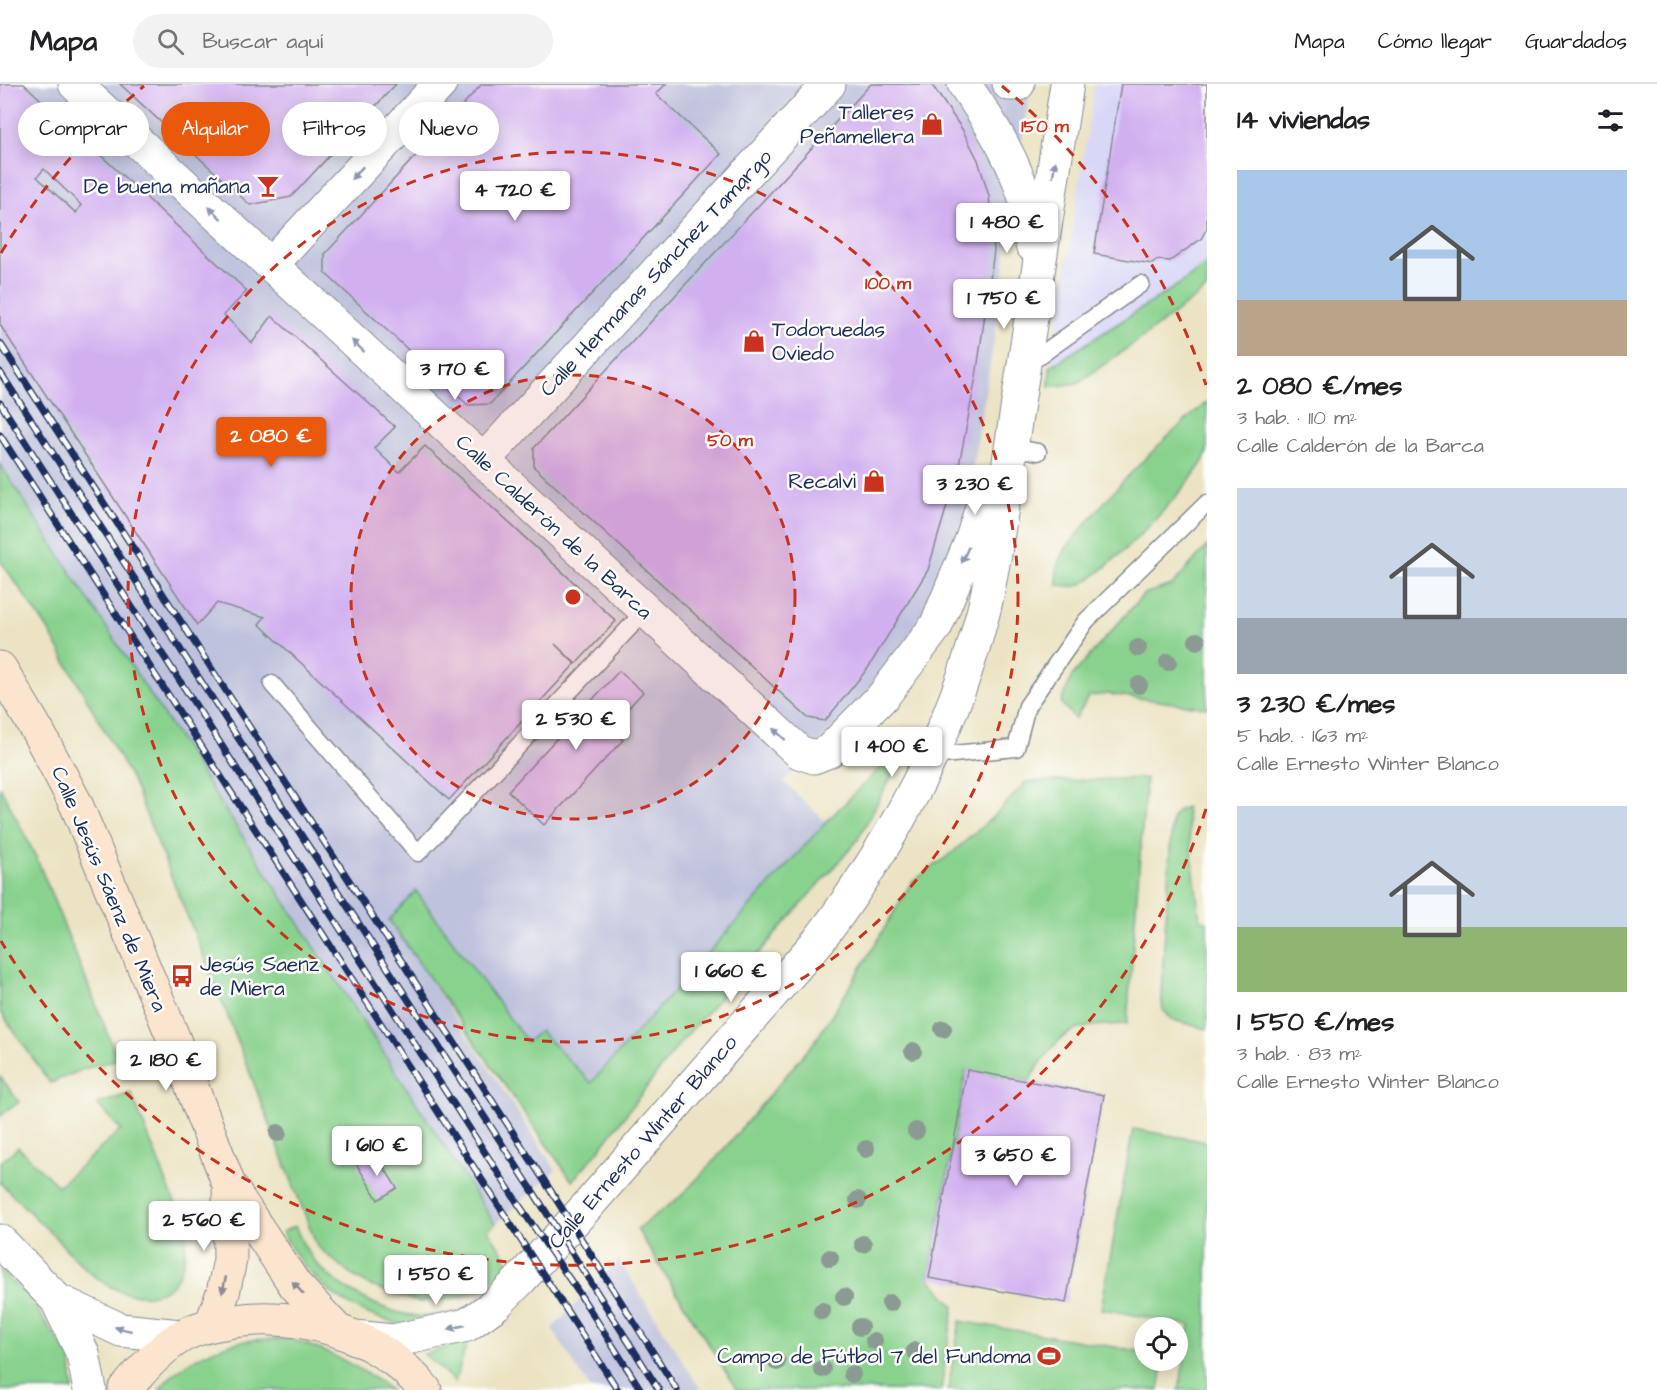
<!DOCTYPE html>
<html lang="es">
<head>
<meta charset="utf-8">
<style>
	body { margin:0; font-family:"Architects Daughter",sans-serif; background:#f2f2f2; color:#202124; height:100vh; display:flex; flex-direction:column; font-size:22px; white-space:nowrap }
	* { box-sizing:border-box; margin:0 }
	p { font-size:20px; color:#757577 }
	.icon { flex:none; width:33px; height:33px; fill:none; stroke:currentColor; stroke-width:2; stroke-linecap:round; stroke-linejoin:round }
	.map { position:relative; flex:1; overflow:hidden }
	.panel { display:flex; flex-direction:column; background:#fff; width:450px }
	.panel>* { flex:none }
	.guide { position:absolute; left:18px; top:18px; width:570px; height:54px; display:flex; gap:12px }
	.controls { position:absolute; left:1134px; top:1233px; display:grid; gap:12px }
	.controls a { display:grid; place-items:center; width:54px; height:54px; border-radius:50%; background:#fff; box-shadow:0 3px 15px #0003; font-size:30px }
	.price { position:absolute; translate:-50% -51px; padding:0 14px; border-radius:6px; background:#fff; color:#222; font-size:20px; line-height:39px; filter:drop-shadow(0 2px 3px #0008) }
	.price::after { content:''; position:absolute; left:50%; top:36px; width:18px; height:14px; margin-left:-9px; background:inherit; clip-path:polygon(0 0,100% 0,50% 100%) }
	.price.current { background:#ea580c; color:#fff }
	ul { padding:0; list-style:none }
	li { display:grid; align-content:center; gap:12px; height:318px; padding:0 30px }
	li span { display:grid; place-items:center; height:186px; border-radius:0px; color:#555 }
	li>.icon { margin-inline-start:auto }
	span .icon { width:108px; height:108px; fill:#fffc; stroke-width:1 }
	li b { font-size:26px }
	h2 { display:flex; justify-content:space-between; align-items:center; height:72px; padding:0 30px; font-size:26px }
	.chip { padding:0 21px; border-radius:27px; background:#fff; box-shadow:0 3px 15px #0003; font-size:21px; line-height:54px }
	.chip.current { background:#ea580c; color:#fff }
	header { display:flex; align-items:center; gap:36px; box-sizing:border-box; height:84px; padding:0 30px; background:#fff; border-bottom:2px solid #e0e0e0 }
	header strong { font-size:28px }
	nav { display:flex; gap:33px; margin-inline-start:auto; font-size:21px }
	.search { width:420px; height:54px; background:#f2f2f2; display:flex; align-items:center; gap:15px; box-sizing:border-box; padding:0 21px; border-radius:33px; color:#757577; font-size:22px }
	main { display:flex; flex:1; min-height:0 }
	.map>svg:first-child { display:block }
</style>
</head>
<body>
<header>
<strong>Mapa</strong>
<div class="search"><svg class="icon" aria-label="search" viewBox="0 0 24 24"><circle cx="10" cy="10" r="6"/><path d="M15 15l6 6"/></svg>Buscar aquí</div>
<nav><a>Mapa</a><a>Cómo llegar</a><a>Guardados</a></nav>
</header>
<main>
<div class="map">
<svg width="1207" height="1306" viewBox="0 0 1207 1306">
	<rect width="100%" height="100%" fill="#fdfcf7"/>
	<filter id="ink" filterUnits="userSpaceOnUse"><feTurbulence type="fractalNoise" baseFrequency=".0167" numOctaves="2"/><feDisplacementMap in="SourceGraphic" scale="12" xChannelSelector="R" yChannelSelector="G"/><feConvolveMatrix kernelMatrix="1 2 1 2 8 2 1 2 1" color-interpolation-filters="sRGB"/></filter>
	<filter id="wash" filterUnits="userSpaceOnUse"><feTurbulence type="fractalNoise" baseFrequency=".008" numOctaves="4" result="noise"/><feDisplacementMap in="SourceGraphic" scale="24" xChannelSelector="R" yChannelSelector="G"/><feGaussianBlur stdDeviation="1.35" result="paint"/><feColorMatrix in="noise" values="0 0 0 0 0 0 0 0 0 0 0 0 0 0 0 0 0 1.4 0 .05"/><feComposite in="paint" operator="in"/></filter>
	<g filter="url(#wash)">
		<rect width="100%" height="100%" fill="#ebe3c3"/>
		<path fill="#d8d7f8" d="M1095,0H1207V179L1181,199L1051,282Z"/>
		<path fill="#bfc2dd" d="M0,0H1031L1012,115L1001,214L963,441L941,504L898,573L784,698L826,738L591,999L540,947L527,958L417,807L390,836L556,1086L495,1140L0,379Z
			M619,1176L701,1306H591L552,1244Z"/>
		<path fill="#89d28e" stroke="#528076" stroke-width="1.5" d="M1207,179V205L1146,251L1078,299L1049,303L1050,283L1181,199Z
			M1207,318C1207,329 1207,359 1207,369C1199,394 1101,497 1076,502C1070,503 1063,501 1057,501C1057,495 1056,488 1057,483C1061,468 1074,455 1083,444C1120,397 1162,356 1207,318Z
			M0,380L495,1140L488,1146L511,1181L487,1201L462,1213L418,1218L371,1202L351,1191L317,1162L225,925L132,696L47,544L0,476Z
			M1207,462V624L1109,610L1089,612L1075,635L1061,619L1072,592L1144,510L1172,501Z
			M914,650L857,757L680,959L599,1066L572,1097L389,836L416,807L527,958L540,947L591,999L826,738Z
			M1146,694L1127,940C1109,941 1088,940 1071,948C1056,955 1038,982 1029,997L966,986L929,1194L954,1222L941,1306H737L637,1145L681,1112L714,1077L816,956L851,901L911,799L953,768L994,732L1026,698Z
			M0,702L37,775L118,975L84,985L50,999L0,927Z
			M1186,723L1200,836L1207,837V945L1173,936L1163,926L1161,910L1172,735L1177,727Z
			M0,992L19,1018L0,1032Z
			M131,1009L185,1144C187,1164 185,1191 168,1204C159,1211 149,1212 138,1211C101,1208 77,1176 53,1151C35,1134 18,1116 0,1099V1079L18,1063L58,1102L121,1046L97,1020Z
			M1133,1045L1207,1058V1306H1179L1190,1241L1101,1225Z
			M295,1142C300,1154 305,1165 313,1175C332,1201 385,1230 418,1232C431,1233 446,1229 460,1228C445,1232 426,1240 411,1241C401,1242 389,1237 379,1234C336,1220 303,1188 282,1148Z
			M0,1186L31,1217L71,1275L73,1306H0Z
			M960,1237L1144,1268V1276L1164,1277L1159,1306H948Z
			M469,1253L455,1298L424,1270L447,1263Z
			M292,1255C331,1269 357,1281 391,1306H159C180,1278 219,1259 253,1256C266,1255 279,1255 292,1255Z"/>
		<g id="blocks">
			<path fill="#d2b0f0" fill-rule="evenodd" d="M0,0H24L247,207L224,231L252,259L272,232L395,343L374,364L399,388L425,362L616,537L576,580L555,560L575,580L449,716L259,540L265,533L217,519L197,541L0,241ZM44,85L81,121L76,129L37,93Z
				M120,0H396L291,113L250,121Z
				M482,0H666L656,10L721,70L490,320L468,321L325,189V170Z
				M871,0H931L934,4L962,45L978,76L989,112L994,167L976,293L959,381L928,486L868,584L825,637L808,634L534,383V364Z
				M1121,0H1207V144L1201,155L1170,177L1157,176L1152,180L1094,170Z
				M619,587L643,608L610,644L623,656L544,741L508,707Z
				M967,986L1104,1011L1066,1219L929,1194Z
				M375,1069L397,1104L378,1116L357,1081Z"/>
		</g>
	</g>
	<g filter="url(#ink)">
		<use href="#blocks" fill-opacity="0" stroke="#838990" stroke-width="1.5"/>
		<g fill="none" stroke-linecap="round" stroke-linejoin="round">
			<g stroke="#838990" stroke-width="19">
				<path id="service" d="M1025,282L1141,200
					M1011,363L1038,368
					M272,600L418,769L645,527
					M932,672L1016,664L1027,622L1086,537L1207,419"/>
			</g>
			<g stroke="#838990" stroke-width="35">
				<path id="minor" d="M75,0L799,668L814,673L829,667L884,611L936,542L972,455L988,404
					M964,0C992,40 1018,81 1029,129C1031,139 1031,151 1032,161
					M1009,0H1018
					M271,181L440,0
					M483,377L829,0
					M0,1157L57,1216L83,1270L90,1306
					M57,1216L121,1246L181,1252
					M354,1253L393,1257L467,1241L496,1220L520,1196L590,1119L820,855C894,757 952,648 983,529C988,511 990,493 994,475L1067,0"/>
			</g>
			<g stroke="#838990" stroke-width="35">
				<path id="secondary" d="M0,584L38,648L76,720L173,953L229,1101L295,1201L338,1247
					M211,1241L223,1209L230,1176L229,1101
					M125,1306C139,1289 162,1263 182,1252C198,1243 216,1240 234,1237C304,1227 380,1251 425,1306"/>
			</g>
			<use href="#service" stroke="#fff" stroke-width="16"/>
			<use href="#minor" stroke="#fff" stroke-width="33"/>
			<use href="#secondary" stroke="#fbe5cf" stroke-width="33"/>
			<g stroke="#1b2f5e" stroke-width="7">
				<path id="rail" d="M0,259L547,1101L677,1306
					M0,288L534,1109L659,1306
					M0,319L519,1121L579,1209L641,1306
					M0,351L618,1306"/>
			</g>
			<use href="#rail" stroke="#fdfcf7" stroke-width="4.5" stroke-dasharray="14" stroke-linecap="butt"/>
		</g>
		<g fill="#8b9b93">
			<circle cx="1197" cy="557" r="9"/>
			<circle cx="1138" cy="564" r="9"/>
			<circle cx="1168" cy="578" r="9"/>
			<circle cx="1139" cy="601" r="9"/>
			<circle cx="943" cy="945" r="9"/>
			<circle cx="913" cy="967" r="9"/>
			<circle cx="916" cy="1047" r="9"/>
			<circle cx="278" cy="1049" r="9"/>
			<circle cx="866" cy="1065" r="9"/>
			<circle cx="858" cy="1116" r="9"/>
			<circle cx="863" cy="1160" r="9"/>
			<circle cx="830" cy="1174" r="9"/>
			<circle cx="844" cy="1213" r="9"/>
			<circle cx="890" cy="1219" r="9"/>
			<circle cx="822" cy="1227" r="9"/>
			<circle cx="860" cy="1243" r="9"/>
			<circle cx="874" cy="1257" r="9"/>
			<circle cx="915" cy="1267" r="9"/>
			<circle cx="777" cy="1278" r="9"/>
			<circle cx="822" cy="1285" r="9"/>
			<circle cx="852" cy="1290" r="9"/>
		</g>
		<defs><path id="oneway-solid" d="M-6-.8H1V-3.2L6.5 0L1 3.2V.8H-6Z" transform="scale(1.5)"/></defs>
		<g fill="#8d97ae">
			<use href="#oneway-solid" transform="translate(1054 85) rotate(-81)"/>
			<use href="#oneway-solid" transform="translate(357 89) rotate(133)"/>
			<use href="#oneway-solid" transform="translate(215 129) rotate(-137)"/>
			<use href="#oneway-solid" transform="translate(358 262) rotate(-137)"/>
			<use href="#oneway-solid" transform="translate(965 471) rotate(113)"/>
			<use href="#oneway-solid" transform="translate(779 650) rotate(-138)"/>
			<use href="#oneway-solid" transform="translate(457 1243) rotate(167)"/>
			<use href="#oneway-solid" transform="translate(123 1245) rotate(-166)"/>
		</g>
		<g fill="#8b8a96">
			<use href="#oneway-solid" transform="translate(224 1201) rotate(103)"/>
			<use href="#oneway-solid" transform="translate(298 1204) rotate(-131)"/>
		</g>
	</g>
	<circle cx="573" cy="513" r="222" fill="#c8321e" fill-opacity=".12"/>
	<g fill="none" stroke="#c8321e" stroke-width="3" stroke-dasharray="10 8">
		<circle cx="573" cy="513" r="222"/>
		<circle cx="573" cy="513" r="445"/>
		<path d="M1206 725A667 667 0 0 1 1 857M1 169A667 667 0 0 1 144 2M1002 2A667 667 0 0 1 1206 301"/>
	</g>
	<defs>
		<g id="shop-bare" transform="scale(1.8)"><path d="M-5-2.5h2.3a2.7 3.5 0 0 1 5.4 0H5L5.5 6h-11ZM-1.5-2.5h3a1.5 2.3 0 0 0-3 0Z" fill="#c8321e" stroke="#fdfcf7" stroke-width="2.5" paint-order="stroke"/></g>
		<g id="bar-bare" transform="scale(1.8)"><path d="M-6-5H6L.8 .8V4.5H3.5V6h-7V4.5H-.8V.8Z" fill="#c8321e" stroke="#fdfcf7" stroke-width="2.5" paint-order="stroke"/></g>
		<g id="bus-bare" transform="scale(1.8)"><path d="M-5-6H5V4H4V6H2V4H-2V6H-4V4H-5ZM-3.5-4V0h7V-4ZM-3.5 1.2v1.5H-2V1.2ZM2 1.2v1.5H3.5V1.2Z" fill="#c8321e" stroke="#fdfcf7" stroke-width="2.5" paint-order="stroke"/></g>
		<g id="stadium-bare" transform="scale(1.8)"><path d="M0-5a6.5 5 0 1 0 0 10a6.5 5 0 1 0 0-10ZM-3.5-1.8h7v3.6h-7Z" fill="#c8321e" stroke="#fdfcf7" stroke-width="2.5" paint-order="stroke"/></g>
	</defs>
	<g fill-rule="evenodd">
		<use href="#shop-bare" x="932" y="40"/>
		<use href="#bar-bare" x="268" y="102"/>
		<use href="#shop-bare" x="754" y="257"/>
		<use href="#shop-bare" x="874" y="397"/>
		<use href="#bus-bare" x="182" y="892"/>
		<use href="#stadium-bare" x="1049" y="1272"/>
	</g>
	<g text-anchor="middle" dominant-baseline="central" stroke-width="5" stroke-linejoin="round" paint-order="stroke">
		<g font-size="21" fill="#1b2f5e" stroke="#fdfcf7" text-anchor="end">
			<text x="914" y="28">Talleres<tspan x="914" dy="24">Peñamellera</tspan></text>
			<text x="250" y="102">De buena mañana</text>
			<text x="772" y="245" text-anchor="start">Todoruedas<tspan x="772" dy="24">Oviedo</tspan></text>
			<text x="856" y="397">Recalvi</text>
			<text x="200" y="880" text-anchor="start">Jesús Saenz<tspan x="200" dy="24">de Miera</tspan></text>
			<text x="1031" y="1272">Campo de Fútbol 7 del Fundoma</text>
		</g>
		<g font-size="21" fill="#1b2f5e" stroke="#fdfcf7">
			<text transform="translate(656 189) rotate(-47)">Calle Hermanas Sánchez Tamargo</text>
			<text transform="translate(554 443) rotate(43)">Calle Calderón de la Barca</text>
			<text transform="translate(109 805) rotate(67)">Calle Jesús Sáenz de Miera</text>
			<text transform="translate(643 1058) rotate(-49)">Calle Ernesto Winter Blanco</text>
		</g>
	</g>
	<circle cx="573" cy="513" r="9" fill="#c8321e" stroke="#fdfcf7" stroke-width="3"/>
	<g font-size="18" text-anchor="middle" font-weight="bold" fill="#c8321e" stroke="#fdfcf7" stroke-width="5" stroke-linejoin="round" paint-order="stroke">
		<text x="1045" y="48">150 m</text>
		<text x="888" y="205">100 m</text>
		<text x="730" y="362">50 m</text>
	</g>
</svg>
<div class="controls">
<a><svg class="icon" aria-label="locate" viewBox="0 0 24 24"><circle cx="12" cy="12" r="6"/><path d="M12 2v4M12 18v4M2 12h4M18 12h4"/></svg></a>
</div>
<b class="price" style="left:515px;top:138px">4 720 €</b>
<b class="price" style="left:1007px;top:170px">1 480 €</b>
<b class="price" style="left:1004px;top:246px">1 750 €</b>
<b class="price" style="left:455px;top:317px">3 170 €</b>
<b class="price current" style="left:271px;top:384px">2 080 €</b>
<b class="price" style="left:975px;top:432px">3 230 €</b>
<b class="price" style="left:576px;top:667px">2 530 €</b>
<b class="price" style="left:892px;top:694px">1 400 €</b>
<b class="price" style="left:731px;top:919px">1 660 €</b>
<b class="price" style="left:166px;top:1008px">2 180 €</b>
<b class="price" style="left:377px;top:1093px">1 610 €</b>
<b class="price" style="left:1016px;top:1103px">3 650 €</b>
<b class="price" style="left:204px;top:1168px">2 560 €</b>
<b class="price" style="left:436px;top:1222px">1 550 €</b>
<div class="guide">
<a class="chip">Comprar</a>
<a class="chip current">Alquilar</a>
<a class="chip">Filtros</a>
<a class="chip">Nuevo</a>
</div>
</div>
<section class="panel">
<h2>14 viviendas<svg class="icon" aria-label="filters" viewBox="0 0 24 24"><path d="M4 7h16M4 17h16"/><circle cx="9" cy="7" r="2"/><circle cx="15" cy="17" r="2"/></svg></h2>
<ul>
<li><span style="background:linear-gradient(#a9c7e8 70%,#b9a48a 0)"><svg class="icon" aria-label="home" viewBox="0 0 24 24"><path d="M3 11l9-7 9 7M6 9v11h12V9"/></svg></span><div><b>2 080 €/mes</b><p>3 hab. · 110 m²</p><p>Calle Calderón de la Barca</p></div></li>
<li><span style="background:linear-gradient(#c9d6e8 70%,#9aa5b1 0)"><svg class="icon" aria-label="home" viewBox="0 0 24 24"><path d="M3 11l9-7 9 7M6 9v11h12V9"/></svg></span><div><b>3 230 €/mes</b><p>5 hab. · 163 m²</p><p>Calle Ernesto Winter Blanco</p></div></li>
<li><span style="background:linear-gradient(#c9d6e8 65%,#8fb573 0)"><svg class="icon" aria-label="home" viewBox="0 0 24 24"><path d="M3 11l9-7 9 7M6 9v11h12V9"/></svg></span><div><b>1 550 €/mes</b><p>3 hab. · 83 m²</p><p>Calle Ernesto Winter Blanco</p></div></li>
</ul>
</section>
</main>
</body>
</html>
